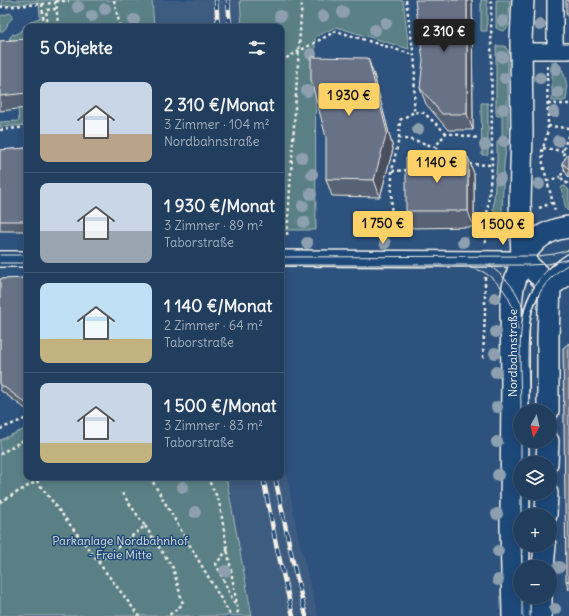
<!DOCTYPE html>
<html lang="de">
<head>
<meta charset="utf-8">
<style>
	body { margin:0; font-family:Delius,sans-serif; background:#2e4967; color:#f1f3f6; height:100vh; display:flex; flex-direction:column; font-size:15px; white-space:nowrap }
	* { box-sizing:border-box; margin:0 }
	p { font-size:13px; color:#a2aebc }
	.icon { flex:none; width:22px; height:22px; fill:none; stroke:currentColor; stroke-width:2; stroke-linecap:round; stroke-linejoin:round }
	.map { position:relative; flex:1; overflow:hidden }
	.side { position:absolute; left:24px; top:24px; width:260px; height:456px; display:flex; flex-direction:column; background:#223e5e; border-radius:8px; box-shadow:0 2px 10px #0003,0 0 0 1px #3f5773 }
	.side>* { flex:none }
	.needle { width:26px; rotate:188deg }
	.fabs { position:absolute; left:513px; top:404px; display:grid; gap:8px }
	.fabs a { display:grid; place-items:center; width:44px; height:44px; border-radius:50%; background:#223e5e; box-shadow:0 2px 10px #0003,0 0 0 1px #3f5773; font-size:20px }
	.price { position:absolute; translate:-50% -34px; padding:0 9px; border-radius:4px; background:#ffd166; color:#111; font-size:13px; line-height:26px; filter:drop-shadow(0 1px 2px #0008) }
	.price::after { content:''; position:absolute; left:50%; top:24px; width:12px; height:9px; margin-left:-6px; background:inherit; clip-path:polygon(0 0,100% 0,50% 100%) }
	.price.active { background:#222; color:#fff }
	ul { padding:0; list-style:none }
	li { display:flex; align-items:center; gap:12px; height:100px; padding:0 16px }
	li+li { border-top:1px solid #3f5773 }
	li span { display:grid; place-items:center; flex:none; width:112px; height:80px; border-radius:8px; color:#555 }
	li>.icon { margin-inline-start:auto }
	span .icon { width:48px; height:48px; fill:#fffc; stroke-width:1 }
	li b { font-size:17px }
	h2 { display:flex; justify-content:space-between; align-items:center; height:48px; padding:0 16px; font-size:17px }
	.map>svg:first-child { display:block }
</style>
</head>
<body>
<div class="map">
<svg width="569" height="616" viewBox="0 0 569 616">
	<rect width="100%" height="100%" fill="#2d527d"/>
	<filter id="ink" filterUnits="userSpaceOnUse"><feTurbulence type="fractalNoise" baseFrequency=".025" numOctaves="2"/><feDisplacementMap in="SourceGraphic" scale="8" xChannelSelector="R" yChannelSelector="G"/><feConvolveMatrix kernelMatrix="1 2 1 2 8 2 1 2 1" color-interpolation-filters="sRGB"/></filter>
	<g filter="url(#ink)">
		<path fill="#3e5c80" d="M152,0H240L242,27H154Z
			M281,442L290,493L297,531L318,616H252L226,477H281Z"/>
		<path fill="#5a8086" stroke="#a7b8b7" d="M1,0H152L154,27H41V23L35,24V27H27V54L9,42L10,37L13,34L15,35L24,29L23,27L34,20L40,18L39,2L2,6Z
			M240,0H403L409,49L336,27L315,37L316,230H281V27H242Z
			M481,0H487V31H481Z
			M496,0H510L508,27L504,31L500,30L496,28Z
			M10,13L12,14L11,15L13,17L7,24L8,25L4,30L0,32V16Z
			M496,46H505L508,51V133L504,165L502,212L494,211L493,209L497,161V142L502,141V116H497L496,113Z
			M557,62C565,71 569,87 566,100L564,101H552V63Z
			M481,103H488V155H482Z
			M27,108V125L0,127V122L19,121L18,109Z
			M563,186H565L569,190V210L568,211L566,209L561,188Z
			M27,428V477H226L252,616H0V440Z"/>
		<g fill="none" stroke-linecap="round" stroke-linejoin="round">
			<g stroke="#f4f1e8" stroke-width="10">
				<path id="lane" d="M525,411C525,392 525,372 525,353C525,339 524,323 528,310C535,288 550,270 569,258
					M525,441V463
					M526,493V515
					M526,545V567
					M526,597L527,616"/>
			</g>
			<g stroke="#f4f1e8" stroke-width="18">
				<path id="street" d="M555,0V51
					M521,51H569
					M281,258L522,259
					M0,259H27"/>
			</g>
			<g stroke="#f4f1e8" stroke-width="24">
				<path id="secondary" d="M522,259L550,286L548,336V411
					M522,259C528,249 538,236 550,232C556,229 563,228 569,227
					M550,286L569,273
					M547,463L548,441
					M546,515L547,493
					M543,567L545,545
					M513,616L511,526L512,377L511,304L513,287L522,259L520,202L522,134L521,40L523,0
					M541,616V597"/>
			</g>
			<path stroke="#f4f1e8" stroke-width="2.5" stroke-dasharray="3 3" stroke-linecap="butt" d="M56,0L58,27
				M114,0L120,27
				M406,0L415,64L414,112L424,113L446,133
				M56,1H69
				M42,4L44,27
				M0,7L56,3
				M48,27L46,10L56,9
				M281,61L336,31L414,55
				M547,66L548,126L547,135L542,151L543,165L555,211
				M548,104H569
				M548,126L569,128
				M0,130L27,127
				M399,138L400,120L414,112
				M435,147L450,159
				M543,148L563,151
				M566,161L563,151L569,133
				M569,163L560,177L569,185
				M469,164L492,165
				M392,171L409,170
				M547,181L560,177
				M539,208L552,203
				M486,229L503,223
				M391,234L392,171L399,138L417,141L435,147L446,133L478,138
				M287,235L302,0
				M486,243L485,234L492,165L491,0
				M483,358L485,313V274
				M0,429L27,418
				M0,454L27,438
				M150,477L231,616
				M207,477L219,501L238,611L236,616
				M0,502L37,481L139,616
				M145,526L173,568L183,604L168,616
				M228,549L216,564L236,607
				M98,562L145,526L122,493"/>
			<use href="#lane" stroke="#1f4a7a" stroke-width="7"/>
			<use href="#street" stroke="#1f4a7a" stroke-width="15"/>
			<use href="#secondary" stroke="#1f4a7a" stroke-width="21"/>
			<path stroke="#f4f1e8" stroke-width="1" d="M0,255H27
				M281,257L538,256L554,254L569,250
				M0,263H27
				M487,264C506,277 518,290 524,312
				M281,265H528L548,264L569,259
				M470,268C475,269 481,270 485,273C507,288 514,305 518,330
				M521,411C521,394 520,378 520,361C520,323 522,288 556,263
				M529,411C529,395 529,378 528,362C528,321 530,287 569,264
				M521,441V463
				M529,441V463
				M521,493V515
				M530,493V515
				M521,545L522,567
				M530,545V567
				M522,597V616
				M530,597V616"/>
			<g stroke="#f4f1e8" stroke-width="4.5">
				<path id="rail" d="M216,0L218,27
					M228,0L230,27
					M263,477L276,544L293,616
					M275,477L293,562L306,616"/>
			</g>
			<use href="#rail" stroke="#1f4a7a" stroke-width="3" stroke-dasharray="9" stroke-linecap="butt"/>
		</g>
		<g fill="#8ea0b0">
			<circle cx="78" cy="7" r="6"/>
			<circle cx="105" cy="9" r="6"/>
			<circle cx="343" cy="12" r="6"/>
			<circle cx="92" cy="16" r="6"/>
			<circle cx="280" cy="16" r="6"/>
			<circle cx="323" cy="16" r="6"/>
			<circle cx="134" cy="20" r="6"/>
			<circle cx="503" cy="21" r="6"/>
			<circle cx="386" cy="23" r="6"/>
			<circle cx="540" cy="25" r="6"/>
			<circle cx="375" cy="30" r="6"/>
			<circle cx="311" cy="54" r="6"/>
			<circle cx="502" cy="57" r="6"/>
			<circle cx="556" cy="69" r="6"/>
			<circle cx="505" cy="78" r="6"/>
			<circle cx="540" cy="78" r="6"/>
			<circle cx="307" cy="91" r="6"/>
			<circle cx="558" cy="93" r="6"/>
			<circle cx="503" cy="109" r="6"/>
			<circle cx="554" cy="112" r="6"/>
			<circle cx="418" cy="129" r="6"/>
			<circle cx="504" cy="141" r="6"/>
			<circle cx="558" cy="141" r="6"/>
			<circle cx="485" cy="145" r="6"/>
			<circle cx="302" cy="157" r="6"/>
			<circle cx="312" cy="174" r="6"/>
			<circle cx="500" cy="179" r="6"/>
			<circle cx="539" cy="184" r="6"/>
			<circle cx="311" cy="194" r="6"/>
			<circle cx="303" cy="206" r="6"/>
			<circle cx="304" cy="222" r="6"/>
			<circle cx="463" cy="242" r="6"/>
			<circle cx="307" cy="243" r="6"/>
			<circle cx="385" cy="243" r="6"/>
			<circle cx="495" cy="298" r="6"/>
			<circle cx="496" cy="332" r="6"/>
			<circle cx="495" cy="353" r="6"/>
			<circle cx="496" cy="372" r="6"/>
			<circle cx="497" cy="407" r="6"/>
			<circle cx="497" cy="442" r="6"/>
			<circle cx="498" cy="475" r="6"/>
			<circle cx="183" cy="487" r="6"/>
			<circle cx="195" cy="512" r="6"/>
			<circle cx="497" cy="514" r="6"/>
			<circle cx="498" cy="551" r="6"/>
			<circle cx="559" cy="567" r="6"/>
			<circle cx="225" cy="571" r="6"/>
			<circle cx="498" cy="580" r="6"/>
			<circle cx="555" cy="609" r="6"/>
		</g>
		<path fill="#596274" stroke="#f4f1e8" d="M472,0L473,130H448L426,104L420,88Z
			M569,0V20L566,13Z
			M27,39V108L0,111V41Z
			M374,75L393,149L380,197L332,196L326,179Z
			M27,148V231H0V150Z
			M569,153V177L567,175L562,163Z
			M468,157L474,174V227L412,228L406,211Z
			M27,278V410L0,390V279Z
			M566,581H569V590Z"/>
		<path fill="#48505e" stroke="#f4f1e8" d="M467,0H472L473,130L467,114Z
			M368,58L374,75L393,149L380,197L374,180Z
			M468,157L474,174V227L468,211Z"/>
		<path fill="#677287" stroke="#f4f1e8" d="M415,0H467V114H442L420,88L423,60Z
			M566,0H569V13H566Z
			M27,39V93L0,96V41Z
			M311,57L368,58L387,132L374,180L326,179V137L311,80Z
			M27,148V221H0V150Z
			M569,153V169L562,163Z
			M468,157V211H406V158Z
			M27,278V404L0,384V279Z
			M569,343V581H566L563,348Z"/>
	</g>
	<g text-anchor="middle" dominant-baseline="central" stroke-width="3" stroke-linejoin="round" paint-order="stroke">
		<g font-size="12" fill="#f4f1e8" stroke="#1f4a7a">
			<text transform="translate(512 353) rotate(-90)">Nordbahnstraße</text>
		</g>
		<g font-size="12" fill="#dde0d9" stroke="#1f4a7a">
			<text x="120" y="540">Parkanlage Nordbahnhof<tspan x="120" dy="14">- Freie Mitte</tspan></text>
		</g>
	</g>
</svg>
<div class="fabs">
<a><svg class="needle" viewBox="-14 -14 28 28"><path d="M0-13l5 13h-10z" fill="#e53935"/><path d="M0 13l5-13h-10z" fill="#a2aebc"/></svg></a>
<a><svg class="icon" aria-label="layers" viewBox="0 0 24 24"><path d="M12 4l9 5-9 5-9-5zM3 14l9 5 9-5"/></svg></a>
<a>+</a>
<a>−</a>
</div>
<b class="price active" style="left:444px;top:53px">2 310 €</b>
<b class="price" style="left:349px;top:117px">1 930 €</b>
<b class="price" style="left:437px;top:184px">1 140 €</b>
<b class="price" style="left:383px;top:245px">1 750 €</b>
<b class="price" style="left:503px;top:246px">1 500 €</b>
<section class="side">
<h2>5 Objekte<svg class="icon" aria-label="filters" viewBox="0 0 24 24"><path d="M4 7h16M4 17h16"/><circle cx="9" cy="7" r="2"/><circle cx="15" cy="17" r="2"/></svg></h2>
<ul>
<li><span style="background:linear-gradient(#c9d6e8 65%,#b9a48a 0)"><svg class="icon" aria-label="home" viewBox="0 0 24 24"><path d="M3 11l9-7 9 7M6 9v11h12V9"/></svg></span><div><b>2 310 €/Monat</b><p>3 Zimmer · 104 m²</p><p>Nordbahnstraße</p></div></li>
<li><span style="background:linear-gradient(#c9d6e8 60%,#9aa5b1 0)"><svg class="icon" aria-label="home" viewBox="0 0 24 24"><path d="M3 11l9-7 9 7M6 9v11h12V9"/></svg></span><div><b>1 930 €/Monat</b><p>3 Zimmer · 89 m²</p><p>Taborstraße</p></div></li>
<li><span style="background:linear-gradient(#bfe0f5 70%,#c2b280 0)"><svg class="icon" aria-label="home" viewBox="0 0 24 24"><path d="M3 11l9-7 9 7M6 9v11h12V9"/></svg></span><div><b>1 140 €/Monat</b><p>2 Zimmer · 64 m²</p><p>Taborstraße</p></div></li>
<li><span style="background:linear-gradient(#c9d6e8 75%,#c2b280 0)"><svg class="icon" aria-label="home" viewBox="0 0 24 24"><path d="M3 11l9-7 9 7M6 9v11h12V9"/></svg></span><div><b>1 500 €/Monat</b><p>3 Zimmer · 83 m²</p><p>Taborstraße</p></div></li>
</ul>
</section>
</div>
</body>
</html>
